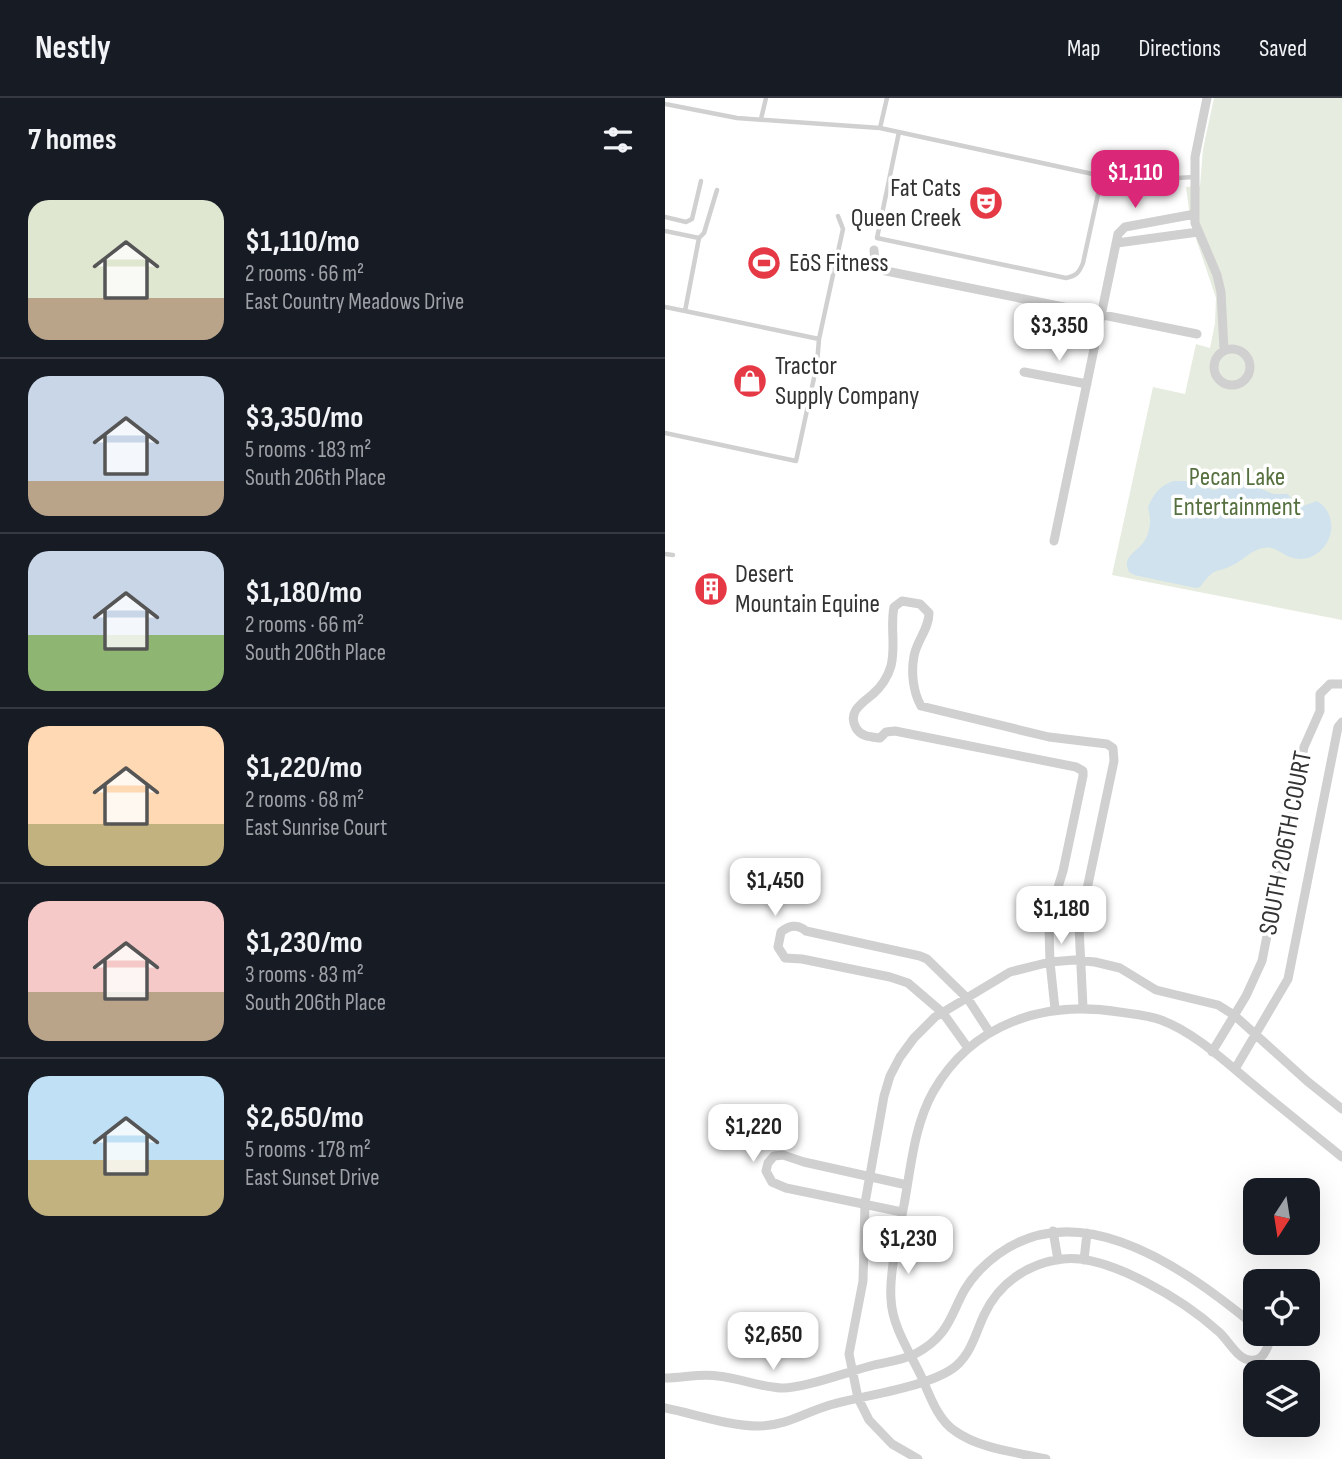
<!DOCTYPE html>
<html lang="en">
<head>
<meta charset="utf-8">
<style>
	body { margin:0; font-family:"Sofia Sans Condensed",sans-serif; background:#242831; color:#f1f3f6; height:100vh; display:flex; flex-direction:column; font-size:26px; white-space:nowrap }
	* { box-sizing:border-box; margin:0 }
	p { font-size:23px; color:#9ea1a6 }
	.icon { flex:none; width:38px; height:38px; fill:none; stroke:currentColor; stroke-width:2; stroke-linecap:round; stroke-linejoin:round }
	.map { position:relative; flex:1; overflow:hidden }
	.panel { display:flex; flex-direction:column; background:#171b24; width:665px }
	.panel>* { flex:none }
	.needle { width:46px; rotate:192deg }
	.tools { position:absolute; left:578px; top:1080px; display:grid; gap:14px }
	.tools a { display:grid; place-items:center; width:77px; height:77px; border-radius:14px; background:#171b24; box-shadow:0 7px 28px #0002; font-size:35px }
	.price { position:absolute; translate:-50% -60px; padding:0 16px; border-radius:14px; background:#fff; color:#222; font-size:23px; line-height:46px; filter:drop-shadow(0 2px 4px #0008) }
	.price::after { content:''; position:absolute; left:50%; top:42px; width:21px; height:16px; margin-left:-10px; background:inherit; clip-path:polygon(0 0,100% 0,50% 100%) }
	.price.selected { background:#db2777; color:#fff }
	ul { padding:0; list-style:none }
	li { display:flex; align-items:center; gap:21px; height:175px; padding:0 28px }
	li+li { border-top:2px solid #363941 }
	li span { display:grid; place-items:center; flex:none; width:196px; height:140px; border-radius:21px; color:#555 }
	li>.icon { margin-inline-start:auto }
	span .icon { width:84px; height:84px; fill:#fffc; stroke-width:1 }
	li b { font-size:30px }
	h2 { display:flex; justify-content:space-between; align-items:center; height:84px; padding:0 28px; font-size:30px }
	header { display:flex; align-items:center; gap:42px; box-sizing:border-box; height:98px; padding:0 35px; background:#171b24; border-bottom:2px solid #363941 }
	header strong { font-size:33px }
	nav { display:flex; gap:38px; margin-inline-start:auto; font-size:24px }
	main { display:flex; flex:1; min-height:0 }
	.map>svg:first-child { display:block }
</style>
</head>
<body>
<header>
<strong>Nestly</strong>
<nav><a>Map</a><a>Directions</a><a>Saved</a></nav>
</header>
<main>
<section class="panel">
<h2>7 homes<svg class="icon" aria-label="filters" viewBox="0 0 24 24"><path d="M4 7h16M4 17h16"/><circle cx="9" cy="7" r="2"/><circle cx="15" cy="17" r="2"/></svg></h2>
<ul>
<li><span style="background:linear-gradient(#dfe7d0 70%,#b9a48a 0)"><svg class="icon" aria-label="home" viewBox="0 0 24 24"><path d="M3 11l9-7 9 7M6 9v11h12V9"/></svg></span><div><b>$1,110/mo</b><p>2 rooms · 66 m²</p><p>East Country Meadows Drive</p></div></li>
<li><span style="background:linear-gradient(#c9d6e8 75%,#b9a48a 0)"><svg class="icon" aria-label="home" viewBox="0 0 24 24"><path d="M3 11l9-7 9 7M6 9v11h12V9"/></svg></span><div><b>$3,350/mo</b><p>5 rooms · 183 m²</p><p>South 206th Place</p></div></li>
<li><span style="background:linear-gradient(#c9d6e8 60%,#8fb573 0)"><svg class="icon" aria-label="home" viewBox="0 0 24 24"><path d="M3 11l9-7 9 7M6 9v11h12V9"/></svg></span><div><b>$1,180/mo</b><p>2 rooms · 66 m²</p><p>South 206th Place</p></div></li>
<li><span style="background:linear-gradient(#ffd9b3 70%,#c2b280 0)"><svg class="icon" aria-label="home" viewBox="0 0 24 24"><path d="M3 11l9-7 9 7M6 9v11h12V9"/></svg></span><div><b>$1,220/mo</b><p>2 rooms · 68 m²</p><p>East Sunrise Court</p></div></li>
<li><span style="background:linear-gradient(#f6c9c9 65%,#b9a48a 0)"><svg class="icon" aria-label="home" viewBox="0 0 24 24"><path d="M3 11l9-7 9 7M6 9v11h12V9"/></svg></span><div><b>$1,230/mo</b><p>3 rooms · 83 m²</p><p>South 206th Place</p></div></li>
<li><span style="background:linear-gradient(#bfe0f5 60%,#c2b280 0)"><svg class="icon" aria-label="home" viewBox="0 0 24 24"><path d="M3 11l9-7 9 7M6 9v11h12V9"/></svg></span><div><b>$2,650/mo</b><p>5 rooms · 178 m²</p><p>East Sunset Drive</p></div></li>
</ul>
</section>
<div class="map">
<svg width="677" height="1361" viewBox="0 0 677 1361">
	<rect width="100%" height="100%" fill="#fff"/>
	<path fill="#e6ecdf" d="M549,0H677V522L447,477L488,289L520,296L531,246L545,250L550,225L551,200L526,126L521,89L535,88L538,51Z"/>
	<path fill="#cfe2ee" d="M509,383H523L549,392L578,383L608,396H623L629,405L635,409L652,403C660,408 665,415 666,425C669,445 649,466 628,460C617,457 610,447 598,450C587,452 579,461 570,466C549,477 551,467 535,489L531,490L469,477L464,474C456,458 473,454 480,442C486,432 486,420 483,409C488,397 495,387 509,383Z"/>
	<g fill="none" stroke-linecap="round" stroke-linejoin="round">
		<path stroke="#d0d0d0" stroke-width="4.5" d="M222,0L215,30L460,83L529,79
			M0,6L72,20L215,30
			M96,21L101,0
			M234,34L212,140L401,180C411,178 414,175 418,165L437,78
			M0,119L21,124L27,121L36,83
			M0,133L34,140L20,213L154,241L152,266L131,363L0,335
			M34,140L39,135L52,92
			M0,209L20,213
			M154,241L178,131L173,118
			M0,456L8,457"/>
		<path stroke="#d0d0d0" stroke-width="9" d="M542,0L530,59V125L552,177L556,194L559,252
			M452,145L533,134
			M209,152L210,165L221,173L532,236
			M549 269a18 18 0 1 1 36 0a18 18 0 1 1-36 0Z
			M359,274L422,286
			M389,443L453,136L460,129L530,116
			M390,911L385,864L384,830L387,809L398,773L418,678V673L411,669L230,633L221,634L215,640C206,639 196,639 191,630C182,614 197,605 208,596C216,589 223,578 226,568C231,548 225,529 229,509L237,503L255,506L264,515C264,531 252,542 249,558C246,574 248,594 256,608L384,639L442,646L448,650L449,663L414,829L418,909
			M303,950L278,915L243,885L225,879L137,861L120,860L113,849L116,834C124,827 133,826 141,833L255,858L262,861L303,901L325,935
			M547,954L581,898L597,863L639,649L655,613V596L665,586H677
			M570,971L623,881L673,629L677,624
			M237,1114L121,1090L107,1084L101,1073L103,1065L109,1058L118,1057L139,1064L242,1087
			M388,1133L393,1162
			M419,1162L422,1135
			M0,1280C18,1280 36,1275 53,1278C74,1280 95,1289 116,1290C137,1291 185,1273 209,1267C222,1264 238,1262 250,1256C293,1234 285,1203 313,1174C399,1083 516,1167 590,1228
			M0,1310C30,1316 63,1328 94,1328C121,1328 141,1314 165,1307C199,1297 266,1289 291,1268C307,1254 311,1234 319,1217C334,1185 363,1165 398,1161C444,1156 520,1203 554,1234C563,1242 572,1260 584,1262C595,1264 599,1257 603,1248L599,1236
			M253,1361L227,1346L204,1322L193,1300L184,1256L198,1183L200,1105L219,998L225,978L235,959L249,940L270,919L345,874L385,864L409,862L430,864L455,870L491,892L553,907L569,917L642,983L677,1011
			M381,1361C351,1354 315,1351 290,1333C273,1322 265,1298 257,1280C246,1256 227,1229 226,1201C224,1175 234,1133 239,1107C246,1069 249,1028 268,994C307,925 380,902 454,914C468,916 483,917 496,922C526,933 554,958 579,979C611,1006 644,1032 677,1059"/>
	</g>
	<defs>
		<g id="theatre-disc" transform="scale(1.75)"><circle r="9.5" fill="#e63946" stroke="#fff"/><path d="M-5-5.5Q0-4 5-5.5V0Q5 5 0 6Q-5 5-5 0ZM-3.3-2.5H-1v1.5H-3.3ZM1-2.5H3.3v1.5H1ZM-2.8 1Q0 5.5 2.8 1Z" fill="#fff"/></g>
		<g id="stadium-disc" transform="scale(1.75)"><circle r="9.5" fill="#e63946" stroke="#fff"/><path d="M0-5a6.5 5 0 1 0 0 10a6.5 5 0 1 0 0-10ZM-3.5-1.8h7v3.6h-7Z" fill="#fff"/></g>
		<g id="shop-disc" transform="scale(1.75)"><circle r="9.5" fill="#e63946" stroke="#fff"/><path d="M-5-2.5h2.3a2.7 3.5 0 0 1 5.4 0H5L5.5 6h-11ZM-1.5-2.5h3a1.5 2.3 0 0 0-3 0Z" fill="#fff"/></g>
		<g id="building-disc" transform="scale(1.75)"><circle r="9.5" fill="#e63946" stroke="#fff"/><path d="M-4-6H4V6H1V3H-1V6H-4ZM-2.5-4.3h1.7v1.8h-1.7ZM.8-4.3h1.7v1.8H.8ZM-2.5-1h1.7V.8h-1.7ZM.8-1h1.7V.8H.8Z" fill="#fff"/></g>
	</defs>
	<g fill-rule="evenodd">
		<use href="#theatre-disc" x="321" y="105"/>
		<use href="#stadium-disc" x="99" y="165"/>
		<use href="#shop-disc" x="85" y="283"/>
		<use href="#building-disc" x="46" y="491"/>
	</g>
	<g text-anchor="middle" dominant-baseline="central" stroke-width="7" stroke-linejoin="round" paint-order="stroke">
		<g font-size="26" fill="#333" stroke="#fff" text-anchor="start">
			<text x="296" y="90" text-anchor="end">Fat Cats<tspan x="296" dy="30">Queen Creek</tspan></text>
			<text x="124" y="165">EōS Fitness</text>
			<text x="110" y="268">Tractor<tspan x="110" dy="30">Supply Company</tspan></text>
			<text x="70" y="476">Desert<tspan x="70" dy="30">Mountain Equine</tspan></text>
		</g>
		<g font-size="26" fill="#56703f" stroke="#fff">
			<text x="572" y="379">Pecan Lake<tspan x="572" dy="30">Entertainment</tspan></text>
		</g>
		<g font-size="26" fill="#333" stroke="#fff">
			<text transform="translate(621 745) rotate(-79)">SOUTH 206TH COURT</text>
		</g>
	</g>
</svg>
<div class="tools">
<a><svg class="needle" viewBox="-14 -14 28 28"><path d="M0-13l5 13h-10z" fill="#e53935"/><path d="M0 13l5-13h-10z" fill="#9ea1a6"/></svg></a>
<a><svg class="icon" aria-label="locate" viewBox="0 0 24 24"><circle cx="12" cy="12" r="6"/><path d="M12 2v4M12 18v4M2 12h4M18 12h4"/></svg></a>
<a><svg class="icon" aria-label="layers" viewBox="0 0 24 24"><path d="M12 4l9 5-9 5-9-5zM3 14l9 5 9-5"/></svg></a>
</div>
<b class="price selected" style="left:470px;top:112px">$1,110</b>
<b class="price" style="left:394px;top:265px">$3,350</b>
<b class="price" style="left:110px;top:820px">$1,450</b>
<b class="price" style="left:396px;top:848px">$1,180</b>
<b class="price" style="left:88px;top:1066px">$1,220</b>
<b class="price" style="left:243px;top:1178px">$1,230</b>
<b class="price" style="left:108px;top:1274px">$2,650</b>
</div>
</main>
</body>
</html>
